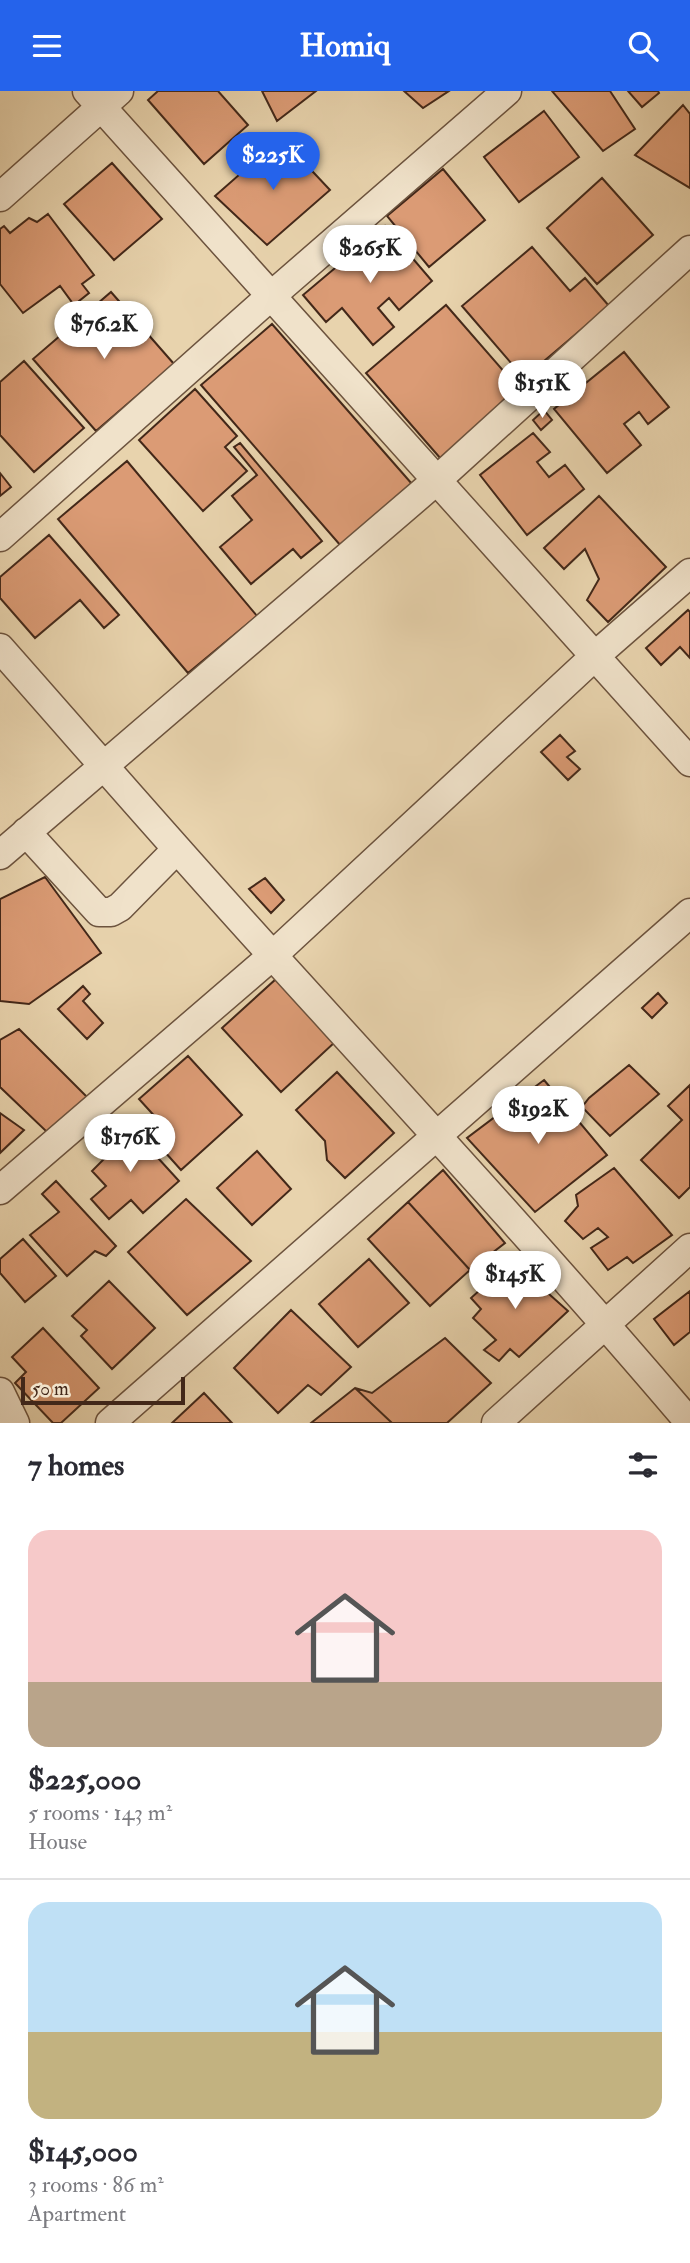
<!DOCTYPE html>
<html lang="en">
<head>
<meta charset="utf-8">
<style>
	body { margin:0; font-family:"IM FELL Double Pica",serif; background:#f2f2f3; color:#2b2b33; height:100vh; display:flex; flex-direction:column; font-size:26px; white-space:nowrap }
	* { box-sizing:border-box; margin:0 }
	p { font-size:23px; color:#7c7c81 }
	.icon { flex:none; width:38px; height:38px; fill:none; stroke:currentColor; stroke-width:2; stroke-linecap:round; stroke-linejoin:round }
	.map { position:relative; height:1332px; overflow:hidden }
	.panel { display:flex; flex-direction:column; background:#fff; flex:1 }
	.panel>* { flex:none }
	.scale { position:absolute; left:21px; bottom:18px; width:164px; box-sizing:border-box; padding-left:7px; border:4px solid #432819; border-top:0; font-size:19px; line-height:24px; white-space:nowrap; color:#432819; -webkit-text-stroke:5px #f0e2ca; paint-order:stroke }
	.price { position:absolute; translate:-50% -60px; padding:0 16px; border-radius:24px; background:#fff; color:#222; font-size:23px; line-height:46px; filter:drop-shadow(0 2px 4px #0008) }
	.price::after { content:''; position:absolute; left:50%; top:42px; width:21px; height:16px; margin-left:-10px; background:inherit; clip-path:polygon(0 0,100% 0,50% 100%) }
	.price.current { background:#2563eb; color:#fff }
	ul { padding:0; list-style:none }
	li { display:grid; align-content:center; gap:14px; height:371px; padding:0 28px }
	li+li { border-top:2px solid #e1e1e2 }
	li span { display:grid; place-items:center; height:217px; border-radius:21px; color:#555 }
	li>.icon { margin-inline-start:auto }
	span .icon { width:126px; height:126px; fill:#fffc; stroke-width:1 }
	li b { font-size:30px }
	h2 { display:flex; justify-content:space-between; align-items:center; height:84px; padding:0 28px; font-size:30px }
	header { display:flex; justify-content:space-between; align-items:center; height:91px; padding:0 28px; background:#2563eb; color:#fff; font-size:32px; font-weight:700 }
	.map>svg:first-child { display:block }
</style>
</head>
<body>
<header><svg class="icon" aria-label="menu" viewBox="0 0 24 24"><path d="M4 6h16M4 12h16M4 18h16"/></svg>Homiq<svg class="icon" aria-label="search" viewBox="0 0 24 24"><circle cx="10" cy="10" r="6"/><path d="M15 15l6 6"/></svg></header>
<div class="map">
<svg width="690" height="1332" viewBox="0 0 690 1332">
	<rect width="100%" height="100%" fill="#e8d3ad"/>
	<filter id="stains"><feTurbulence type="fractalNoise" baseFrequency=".00286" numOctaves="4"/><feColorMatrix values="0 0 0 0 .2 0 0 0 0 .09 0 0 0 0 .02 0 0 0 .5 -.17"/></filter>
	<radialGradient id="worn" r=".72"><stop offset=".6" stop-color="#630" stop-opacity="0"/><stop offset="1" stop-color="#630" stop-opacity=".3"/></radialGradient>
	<path fill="#db9b75" stroke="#432819" stroke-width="2" d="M158,0H218L248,34L204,73L148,9Z
		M262,0H316L277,30Z
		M404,0H449L423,17Z
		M552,0H610L635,38L603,60Z
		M628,0H658L659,2L642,16Z
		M683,14L690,23V97L635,64Z
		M544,20L579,66L519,111L484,66Z
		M281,47L330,99L267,154L215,105Z
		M112,72L162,128L114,169L64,113Z
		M443,78L485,129L429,176L387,125Z
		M602,87L653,144L597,193L547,137Z
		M48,123L94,184L82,193L89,202L74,214L60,195L23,222L0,193V138L4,135L10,142L29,127L37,131Z
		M385,135L432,190L399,219L389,207L378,217L394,236L373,254L342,217L326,231L303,204Z
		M532,156L570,200L585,187L609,215L524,287L462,215Z
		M111,201L174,273L96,340L33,268Z
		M446,214L520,299L441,368L366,282Z
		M272,233L412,393L341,455L201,294Z
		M624,261L669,316L648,333L639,321L624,333L641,354L607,382L554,318Z
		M24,270L84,337L34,381L0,344V291Z
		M195,298L237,345L225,356L247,380L203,420L139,349Z
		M544,319L552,329L541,339L533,329Z
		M533,342L550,361L537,371L549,386L565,374L584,398L527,444L480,384Z
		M240,352L322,450L301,467L293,458L251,493L220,456L252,429L232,405L257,384L234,356Z
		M127,370L257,525L188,582L58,428Z
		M0,382L11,396L0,405Z
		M599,405L666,476L608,531L587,509L599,488L585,458L564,478L544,457Z
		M49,444L119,524L104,537L80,509L35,547L0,507V486Z
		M688,519L690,521V567L680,556L661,574L646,557Z
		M560,644L575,660L567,666L580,678L568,689L541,661Z
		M45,786L101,862L29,913L0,910V808Z
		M265,787L284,809L271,822L249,798Z
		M276,888L335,951L281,1001L222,937Z
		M83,895L90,903L83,910L103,932L87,948L58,918Z
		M658,902L667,912L652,927L642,917Z
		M19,938L87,1006L48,1042L0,996V949Z
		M188,965L242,1024L181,1079L147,1041L159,1030L139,1008Z
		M629,974L659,1003L610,1045L582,1016L589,1007Z
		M337,981L394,1042L345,1087L327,1069L325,1050L296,1019Z
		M544,989L607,1064L535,1121L467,1047Z
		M690,994V1096L679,1107L641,1069L682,1029L668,1015Z
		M0,1022L24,1039L0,1062Z
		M127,1033L179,1090L143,1122L131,1109L109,1128L91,1108L106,1095L92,1080L106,1066L99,1058Z
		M257,1060L291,1098L252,1134L217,1097Z
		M614,1077L672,1144L633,1172L627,1166L608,1179L591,1157L608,1146L598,1137L583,1148L565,1130L578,1115L576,1104Z
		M443,1079L505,1152L470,1179L408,1111Z
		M56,1090L116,1155L106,1165L95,1160L67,1185L30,1144L59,1121L42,1103Z
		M186,1108L251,1170L187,1224L128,1161Z
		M408,1111L470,1179L430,1215L368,1148Z
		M23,1148L56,1185L25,1211L0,1182V1168Z
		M369,1168L409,1212L358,1256L319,1213Z
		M512,1170L568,1220L519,1266L510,1258L499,1270L484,1259L496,1249L473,1227L481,1218L471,1207Z
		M109,1190L155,1237L112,1278L81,1245L87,1239L72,1225Z
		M690,1200V1241L674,1254L654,1228Z
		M291,1219L351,1276L321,1304L308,1294L278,1322L234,1277Z
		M43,1237L99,1297L61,1332H53L15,1292L26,1281L12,1266Z
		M445,1247L491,1292L447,1332H392L355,1297L372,1302Z
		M355,1297L392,1332H311Z
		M204,1302L232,1332H172Z"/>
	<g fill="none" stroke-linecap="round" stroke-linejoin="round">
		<g stroke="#6c533e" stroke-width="31">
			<path id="minor" d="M87,0L690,671
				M0,106L119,0
				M0,446L271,205L507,0
				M0,557C91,660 181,764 274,866C414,1020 555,1173 690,1332
				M26,741L99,821H111L120,816L177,758
				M0,764L437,389L690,159
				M0,1099L272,865L595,565L690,482
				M0,1301L15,1332
				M110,1332L690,822
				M496,1332L690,1157"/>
		</g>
		<use href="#minor" stroke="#f0e2ca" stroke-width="28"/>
	</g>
	<rect width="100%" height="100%" filter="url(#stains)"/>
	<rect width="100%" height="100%" fill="url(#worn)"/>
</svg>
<div class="scale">50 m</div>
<b class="price current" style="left:273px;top:101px">$225K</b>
<b class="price" style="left:370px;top:194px">$265K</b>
<b class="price" style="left:104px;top:270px">$76.2K</b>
<b class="price" style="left:542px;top:329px">$151K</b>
<b class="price" style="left:538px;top:1055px">$192K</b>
<b class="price" style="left:130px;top:1083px">$176K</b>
<b class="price" style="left:515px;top:1220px">$145K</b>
</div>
<section class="panel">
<h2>7 homes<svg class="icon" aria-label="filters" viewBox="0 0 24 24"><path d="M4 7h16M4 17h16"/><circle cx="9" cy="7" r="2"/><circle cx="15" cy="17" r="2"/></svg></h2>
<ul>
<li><span style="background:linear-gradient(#f6c9c9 70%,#b9a48a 0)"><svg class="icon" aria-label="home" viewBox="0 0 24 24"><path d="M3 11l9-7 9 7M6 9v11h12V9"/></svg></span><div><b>$225,000</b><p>5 rooms · 143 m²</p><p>House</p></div></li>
<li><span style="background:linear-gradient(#bfe0f5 60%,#c2b280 0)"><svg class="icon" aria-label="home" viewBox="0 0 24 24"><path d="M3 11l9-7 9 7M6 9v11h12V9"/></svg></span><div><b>$145,000</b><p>3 rooms · 86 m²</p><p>Apartment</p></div></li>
</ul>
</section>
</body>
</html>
